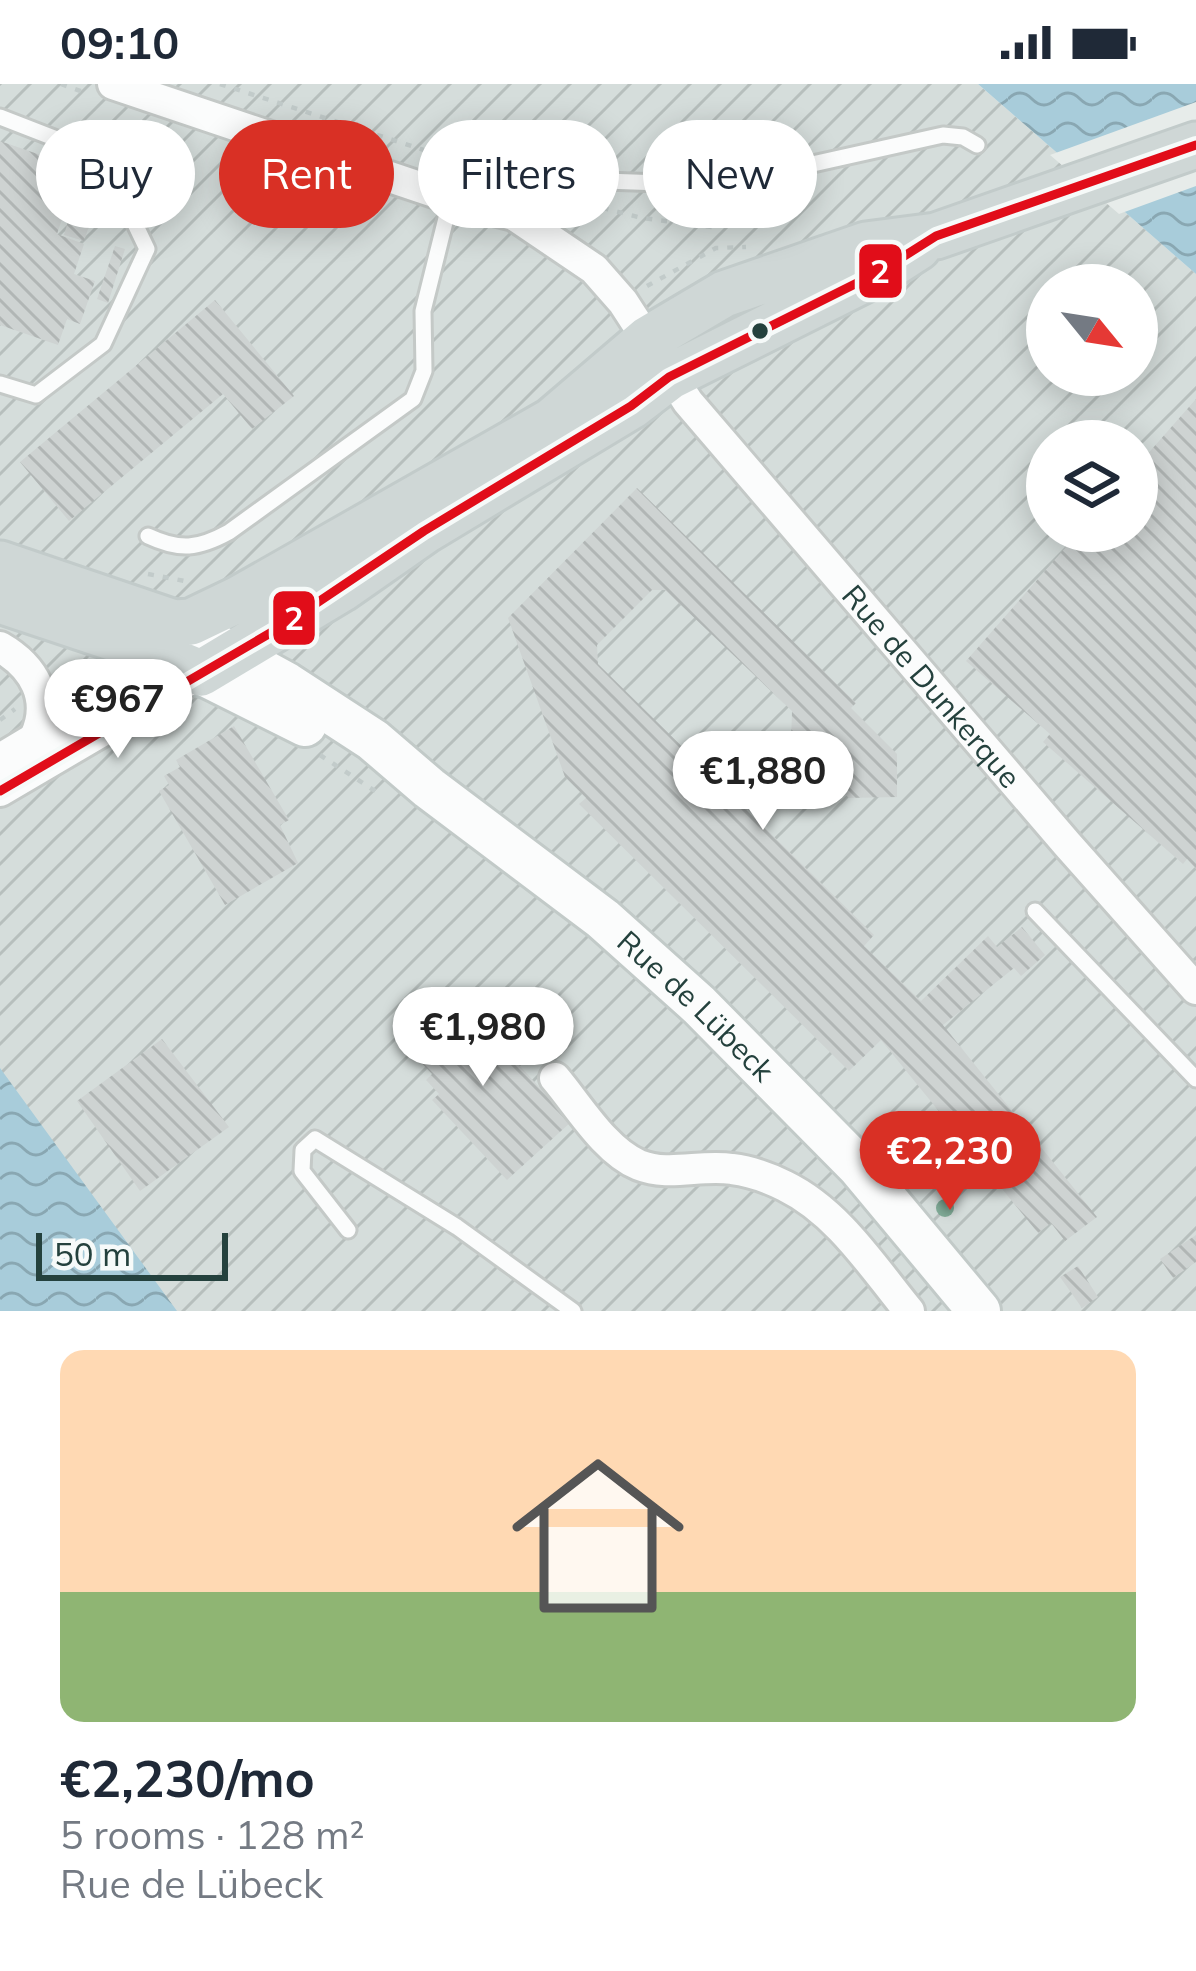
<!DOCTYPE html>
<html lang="en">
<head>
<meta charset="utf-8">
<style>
	body { margin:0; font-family:Mulish,sans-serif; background:#f2f2f3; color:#1f2937; height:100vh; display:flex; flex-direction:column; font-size:45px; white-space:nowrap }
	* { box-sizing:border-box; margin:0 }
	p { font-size:39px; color:#747a83 }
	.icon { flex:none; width:66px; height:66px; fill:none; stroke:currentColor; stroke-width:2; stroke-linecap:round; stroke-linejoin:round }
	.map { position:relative; height:1227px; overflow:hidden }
	.side { display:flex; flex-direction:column; background:#fff; flex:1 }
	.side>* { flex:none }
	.guide { position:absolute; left:36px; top:36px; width:1125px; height:108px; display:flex; gap:24px }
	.needle { width:78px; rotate:120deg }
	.tools { position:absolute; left:1026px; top:180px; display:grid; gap:24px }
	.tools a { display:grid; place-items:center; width:132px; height:132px; border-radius:50%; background:#fff; box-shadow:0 6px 30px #0003; font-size:60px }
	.scale { position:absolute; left:36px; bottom:30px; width:192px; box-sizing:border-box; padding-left:12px; border:6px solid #24413d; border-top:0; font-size:33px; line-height:42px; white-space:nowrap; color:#24413d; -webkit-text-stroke:9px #f6faf9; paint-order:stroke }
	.price { position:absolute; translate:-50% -102px; padding:0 27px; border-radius:42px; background:#fff; color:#222; font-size:39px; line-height:78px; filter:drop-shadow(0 3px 6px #0008) }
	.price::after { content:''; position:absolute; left:50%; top:72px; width:36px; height:27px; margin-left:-18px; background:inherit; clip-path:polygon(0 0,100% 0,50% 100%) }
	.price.on { background:#d93025; color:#fff }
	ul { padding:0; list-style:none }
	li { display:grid; align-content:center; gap:24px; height:636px; padding:0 60px }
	li span { display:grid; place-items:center; height:372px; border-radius:24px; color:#555 }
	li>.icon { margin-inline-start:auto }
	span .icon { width:216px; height:216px; fill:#fffc; stroke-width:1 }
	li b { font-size:51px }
	.chip { padding:0 42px; border-radius:54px; background:#fff; box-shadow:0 6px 30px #0003; font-size:42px; line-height:108px }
	.chip.on { background:#d93025; color:#fff }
	.status { display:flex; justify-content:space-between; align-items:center; height:84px; padding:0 60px; background:#fff; direction:ltr }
	.status svg { height:33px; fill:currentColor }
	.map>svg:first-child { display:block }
</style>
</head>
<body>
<div class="status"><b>09:10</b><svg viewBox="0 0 49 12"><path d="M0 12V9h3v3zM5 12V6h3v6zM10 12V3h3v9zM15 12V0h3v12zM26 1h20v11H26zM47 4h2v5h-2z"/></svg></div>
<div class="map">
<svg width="1196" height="1227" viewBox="0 0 1196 1227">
	<defs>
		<pattern id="industrial-furrows" width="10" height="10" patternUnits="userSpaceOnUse" patternTransform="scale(3)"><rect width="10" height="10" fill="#d5dddb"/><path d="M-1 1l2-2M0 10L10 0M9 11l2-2" fill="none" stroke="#b7bfbd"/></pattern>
		<pattern id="water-waves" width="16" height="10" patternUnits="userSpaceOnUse" patternTransform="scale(3)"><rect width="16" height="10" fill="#a8ccda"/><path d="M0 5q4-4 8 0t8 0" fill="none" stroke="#89a7b2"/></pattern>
		<pattern id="building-back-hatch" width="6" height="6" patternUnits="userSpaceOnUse" patternTransform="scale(3)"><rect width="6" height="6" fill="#ced3d2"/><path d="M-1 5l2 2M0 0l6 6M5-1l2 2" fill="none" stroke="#b1b6b5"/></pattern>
	</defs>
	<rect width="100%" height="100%" fill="#e7ecea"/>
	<path fill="url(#industrial-furrows)" fill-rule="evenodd" d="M0,0H978L1196,190V1227H0ZM1047,201H1137V291H1047ZM1047,357H1137V447H1047Z"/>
	<path fill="url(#water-waves)" d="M978,0H1196V190Z
		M0,984L177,1227H0Z"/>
	<path fill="#e7ecea" d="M1196,18V102L1119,130L1050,71Z"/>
	<path fill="url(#building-back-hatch)" d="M0,57L84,86L71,126L92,133L84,157L64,151L69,134L63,132L57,150L84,160L74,190L95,197L80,240L67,235L58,261L0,241Z
		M115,162L125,165L108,219L97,215Z
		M215,216L294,312L252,345L223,310L69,437L20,378Z
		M1196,315V785L1187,775L1183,780L1043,658L1050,650L966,577L1080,447H1137V382Z
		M637,404L856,619L851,624L897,670V713L849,714L806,673L805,665L791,658L792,627L665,506H652L597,561L598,580L874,851L864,862L921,917L988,852L997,863L1022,843L1045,871L1021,892L1014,884L943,941L1097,1133L1065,1157L1051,1139L1038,1149L881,956L849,987L579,720L586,714L565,693L508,534Z
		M234,642L289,736L280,741L298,779L225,821L159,707L169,701L164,692L180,683L176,676Z
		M443,912L490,962L496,956L571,1038L507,1096L432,1016L439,1010L426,996L432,990L398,954Z
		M162,955L229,1043L140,1107L77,1017Z
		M1196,1151V1178L1173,1194L1160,1175Z
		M1078,1182L1098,1213L1082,1224L1060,1193Z"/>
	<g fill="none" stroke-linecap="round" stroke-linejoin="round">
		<g stroke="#c4c9c7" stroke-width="21">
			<path id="lane" d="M0,33L103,73L147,165L103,260L36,311L0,300
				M470,120L484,85L508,74L605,97L718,101L943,51L963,53L977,61
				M148,452C180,467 198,465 229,448L413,315L424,287L423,227L451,114
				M1035,827L1196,995
				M348,1146L302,1087L303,1066L315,1055L457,1143L573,1227"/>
		</g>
		<g stroke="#c4c9c7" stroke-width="36">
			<g id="street">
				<path id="s1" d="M113,0L470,120L514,131L594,185L623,218L688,318L1067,760L1196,905"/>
				<path d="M0,563C33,582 53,614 35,653"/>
				<path d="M0,675L168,574"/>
				<path d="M0,707L201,589"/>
				<path d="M555,994C578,1021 605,1067 639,1081C669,1093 701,1080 732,1085C750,1087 769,1094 785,1102C838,1128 872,1182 909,1227"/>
			</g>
		</g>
		<g stroke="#c2cac8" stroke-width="48">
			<g id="secondary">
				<path id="s2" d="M205,555L287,600L373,656L429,704L603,835L699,921L859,1083L979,1227"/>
				<path d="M201,589L305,641"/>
			</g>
		</g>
		<g stroke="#c2cbca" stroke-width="51">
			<path id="primary" d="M0,480L174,539L191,538L239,515L552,337L648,255L724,210L866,161L936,152L1196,61
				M0,516L126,558L201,589L341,505L424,447L631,322L669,293L879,188L918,163"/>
		</g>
		<path stroke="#c2cbca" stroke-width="4.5" stroke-dasharray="6 9" stroke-linecap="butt" d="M61,0L89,10
			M220,0L464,79
			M530,105L642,134L712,143
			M647,202L716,164L746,163
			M148,490L190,498
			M65,593L86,580
			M0,636L15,625
			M320,671L381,711"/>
		<use href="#lane" stroke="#fbfcfc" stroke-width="15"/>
		<use href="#street" stroke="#fbfcfc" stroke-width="30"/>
		<use href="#secondary" stroke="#fbfcfc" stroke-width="42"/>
		<use href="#primary" stroke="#cfd7d6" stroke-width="45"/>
		<g stroke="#f6faf9" stroke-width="18">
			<path id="bus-1" d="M0,707L284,541L424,447L631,322L669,293L879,188L936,152L1196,61"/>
		</g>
		<use href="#bus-1" stroke="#e10d19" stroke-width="9"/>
	</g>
	<circle fill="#81ac98" cx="945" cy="1124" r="9"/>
	<circle fill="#24413d" stroke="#f6faf9" stroke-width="4.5" cx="760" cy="247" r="10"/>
	<g text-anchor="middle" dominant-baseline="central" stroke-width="10" stroke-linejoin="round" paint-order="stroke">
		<g font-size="30" fill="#24413d" stroke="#f6faf9">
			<text stroke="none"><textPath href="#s1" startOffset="1056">Rue de Dunkerque</textPath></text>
			<text stroke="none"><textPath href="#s2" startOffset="615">Rue de Lübeck</textPath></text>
		</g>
	</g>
	<g stroke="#f6faf9" stroke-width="4.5">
		<rect x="857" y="158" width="47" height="58" rx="12" fill="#e10d19"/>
		<rect x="271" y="505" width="46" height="58" rx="12" fill="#e10d19"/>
	</g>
	<g font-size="33" text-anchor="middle" font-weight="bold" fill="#fff">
		<text x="880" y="199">2</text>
		<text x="294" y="546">2</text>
	</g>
</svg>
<div class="tools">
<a><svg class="needle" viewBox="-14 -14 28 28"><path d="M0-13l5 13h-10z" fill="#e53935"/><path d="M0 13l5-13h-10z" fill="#747a83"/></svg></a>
<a><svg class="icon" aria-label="layers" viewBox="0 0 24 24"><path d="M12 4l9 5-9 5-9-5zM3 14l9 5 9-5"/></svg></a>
</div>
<div class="scale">50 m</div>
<b class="price" style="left:118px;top:677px">€967</b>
<b class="price" style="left:763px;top:749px">€1,880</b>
<b class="price" style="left:483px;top:1005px">€1,980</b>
<b class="price on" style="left:950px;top:1129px">€2,230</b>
<div class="guide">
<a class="chip">Buy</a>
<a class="chip on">Rent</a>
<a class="chip">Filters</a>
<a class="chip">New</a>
</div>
</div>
<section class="side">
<ul>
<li><span style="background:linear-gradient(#ffd9b3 65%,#8fb573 0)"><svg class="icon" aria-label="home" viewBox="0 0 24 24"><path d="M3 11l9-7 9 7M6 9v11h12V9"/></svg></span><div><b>€2,230/mo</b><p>5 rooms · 128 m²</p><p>Rue de Lübeck</p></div></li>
</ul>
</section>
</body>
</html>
